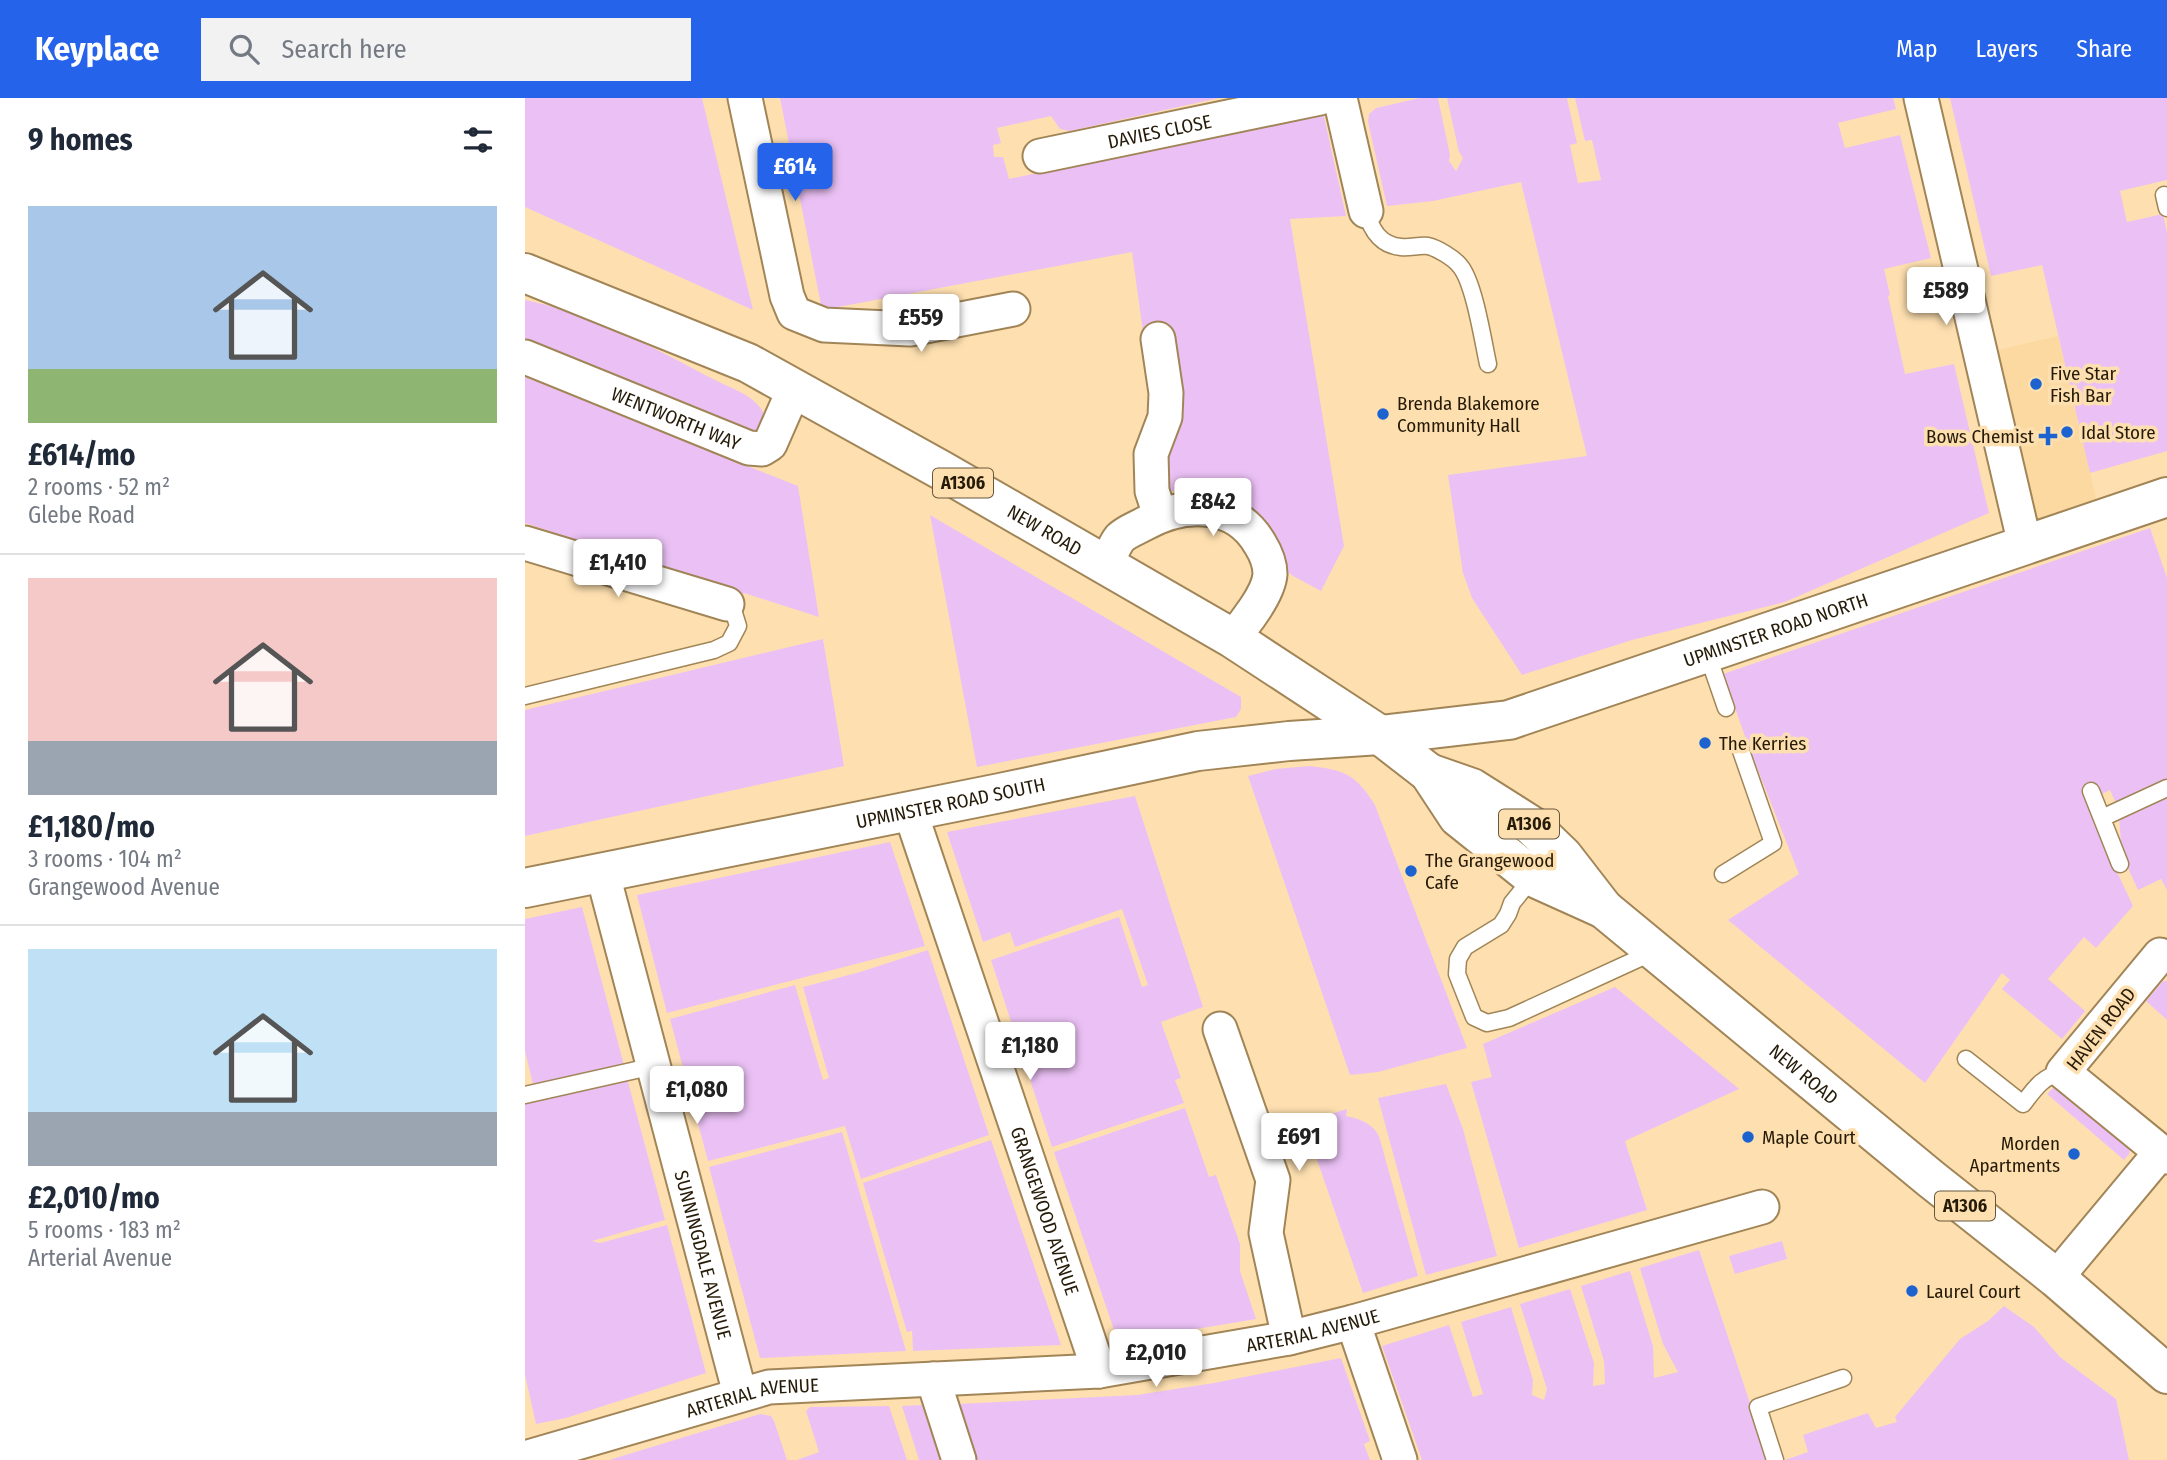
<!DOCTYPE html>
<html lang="en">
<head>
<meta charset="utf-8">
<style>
	body { margin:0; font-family:"Fira Sans Condensed",sans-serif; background:#f2f2f3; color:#1f2937; height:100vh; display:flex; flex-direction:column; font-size:26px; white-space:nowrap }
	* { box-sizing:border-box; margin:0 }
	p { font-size:23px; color:#747a83 }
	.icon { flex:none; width:38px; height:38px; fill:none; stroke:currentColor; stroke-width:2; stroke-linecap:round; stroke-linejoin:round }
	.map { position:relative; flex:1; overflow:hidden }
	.panel { display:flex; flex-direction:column; background:#fff; width:525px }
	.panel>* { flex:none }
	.price { position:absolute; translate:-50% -60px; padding:0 16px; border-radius:7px; background:#fff; color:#222; font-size:23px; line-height:46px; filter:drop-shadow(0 2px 4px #0008) }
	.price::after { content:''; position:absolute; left:50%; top:42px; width:21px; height:16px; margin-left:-10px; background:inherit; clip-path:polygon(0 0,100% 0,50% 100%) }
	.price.active { background:#2563eb; color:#fff }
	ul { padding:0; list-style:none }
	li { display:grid; align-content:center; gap:14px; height:371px; padding:0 28px }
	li+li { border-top:2px solid #e0e1e3 }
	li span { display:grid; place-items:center; height:217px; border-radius:0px; color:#555 }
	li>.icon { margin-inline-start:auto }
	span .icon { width:126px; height:126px; fill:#fffc; stroke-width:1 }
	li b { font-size:30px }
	h2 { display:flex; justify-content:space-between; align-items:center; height:84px; padding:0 28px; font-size:30px }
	header { display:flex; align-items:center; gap:42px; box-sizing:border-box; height:98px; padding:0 35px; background:#2563eb; color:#fff }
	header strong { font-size:33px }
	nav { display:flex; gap:38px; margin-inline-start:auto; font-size:24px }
	.search { width:490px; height:63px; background:#f2f2f3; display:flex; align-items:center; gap:18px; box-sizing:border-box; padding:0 24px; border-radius:0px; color:#747a83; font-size:26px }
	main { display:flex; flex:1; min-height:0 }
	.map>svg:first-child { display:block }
</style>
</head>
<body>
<header>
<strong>Keyplace</strong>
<div class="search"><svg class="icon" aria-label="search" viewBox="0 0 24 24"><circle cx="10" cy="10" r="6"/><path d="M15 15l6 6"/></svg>Search here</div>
<nav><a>Map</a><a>Layers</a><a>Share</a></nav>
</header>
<main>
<section class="panel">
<h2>9 homes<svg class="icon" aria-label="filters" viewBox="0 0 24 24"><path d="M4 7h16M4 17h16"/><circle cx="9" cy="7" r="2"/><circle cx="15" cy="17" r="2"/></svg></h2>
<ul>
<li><span style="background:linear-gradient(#a9c7e8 75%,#8fb573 0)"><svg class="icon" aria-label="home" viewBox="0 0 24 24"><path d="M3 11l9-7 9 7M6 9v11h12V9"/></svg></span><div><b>£614/mo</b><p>2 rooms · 52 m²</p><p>Glebe Road</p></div></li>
<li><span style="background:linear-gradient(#f6c9c9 75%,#9aa5b1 0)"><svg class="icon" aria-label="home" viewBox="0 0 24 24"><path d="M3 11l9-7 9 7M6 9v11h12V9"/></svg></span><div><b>£1,180/mo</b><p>3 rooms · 104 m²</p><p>Grangewood Avenue</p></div></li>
<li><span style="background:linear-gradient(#bfe0f5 75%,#9aa5b1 0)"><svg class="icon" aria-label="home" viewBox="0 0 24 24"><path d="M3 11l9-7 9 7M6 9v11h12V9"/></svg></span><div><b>£2,010/mo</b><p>5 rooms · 183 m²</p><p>Arterial Avenue</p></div></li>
</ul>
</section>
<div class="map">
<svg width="1642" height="1362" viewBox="0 0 1642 1362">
	<rect width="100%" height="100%" fill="#fee0b0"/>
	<path fill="#fbd9a1" d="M1533,238L1576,421L1500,447L1455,256Z"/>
	<path fill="#ebc1f5" d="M0,0H177L228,212L0,109Z
		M255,0H694L545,33L535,31L526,18L472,30L476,45L468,47L469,59H478L484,81L798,14L821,118L765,121L819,448L796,493L768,478L658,397L639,389L646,307L658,298L645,229L618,234L607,154L297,212Z
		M895,0H913L925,57L924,63L931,73L938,60L934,54L922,0H1042L1052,45L1045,47L1053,85L1076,82L1067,42L1060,43L1050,0H1368L1371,11L1313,25L1320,50L1375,37L1406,160L1359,171L1365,197L1363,198L1380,276L1429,266L1464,415L1260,504L1107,542L997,577L947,500L938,475L923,377L1062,358L996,84L908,103L862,108L843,24L844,16L851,10Z
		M1425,0H1642V82L1595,93L1602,124L1638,116L1642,135V353L1565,375L1517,167L1466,178Z
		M0,202C66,215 129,250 188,281C201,288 220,294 230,304C237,311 241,317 241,327L230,338L0,245Z
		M0,279L273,388L294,519L219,495L217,497L136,468L135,470L0,425Z
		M405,417L716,599V611L711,619L452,669Z
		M1625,430L1642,480V683L1591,706L1585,692L1575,697L1570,685L1556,691L1574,735L1608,808L1571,850L1559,839L1523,881L1560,913L1537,941L1477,891L1485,882L1477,875L1400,985L1203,822L1274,776L1223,647L1198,576Z
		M298,541L319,668L0,738V612Z
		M784,668C819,672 830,675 850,707L942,950L853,974L825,977L723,678L751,671Z
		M1642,694V792L1636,781L1613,792L1597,757L1594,719Z
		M610,698L678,909L636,924L656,980L650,982L659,1005L527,1049L466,862L594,819L617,889L623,887L597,811L490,849L485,834L458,844L422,734Z
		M365,744L400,848L142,915L112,797Z
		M57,809L99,967L8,986L0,953V821Z
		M403,852L464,1037L336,1081L320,1028L183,1063L145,921L270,887L298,982L304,980L278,889L335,874Z
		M1638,883H1642V922L1621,903Z
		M1090,889L1214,991L1100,1043L1122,1112L994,1150L946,984L967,979L958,946Z
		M102,980L140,1122L67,1143L75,1145L142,1127L181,1275L41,1320L11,1326L0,1277V1004Z
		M921,986L938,1031L972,1158L901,1177L853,1000Z
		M1536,987L1606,1048L1604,1056L1599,1062L1522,996L1529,989Z
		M660,1010L684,1079L691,1077L715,1146V1173L731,1221L593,1244L529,1054Z
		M822,1011L821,1018C835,1021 847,1025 854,1038L893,1178L838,1195L779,1024Z
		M317,1034L381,1253L235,1260L184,1069Z
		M466,1042L536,1247L388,1253L387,1233L382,1234L338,1085Z
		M1257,1143L1262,1161L1210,1176L1204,1158Z
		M1174,1152L1244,1362H897L857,1248L924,1227L948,1299L958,1296L936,1224L986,1209L1008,1282L1007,1297L1019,1302L1022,1291L995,1206L1045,1191L1069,1265L1068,1288L1080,1286L1079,1263L1056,1188L1105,1173L1128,1248L1129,1280L1153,1274L1138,1246L1115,1170Z
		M1479,1208L1509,1229L1535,1259L1591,1301L1604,1362H1260L1283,1354L1278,1337L1343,1315L1351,1330L1372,1324L1370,1319L1435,1241L1463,1223Z
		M816,1260L845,1343L839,1346L845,1362H452L434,1306L612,1297L689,1285Z
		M397,1307L415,1362H394L377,1308Z
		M364,1308L382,1362H272L294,1354L281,1313L285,1309Z
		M235,1316L246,1318L249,1323L262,1362H84Z"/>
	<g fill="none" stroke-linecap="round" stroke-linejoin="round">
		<g stroke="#a18557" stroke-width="19">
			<path id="service" d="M1639,97L1642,110
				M841,113C846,132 855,147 876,149C885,150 894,147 903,148C912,150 929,160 935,168C949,184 958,243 963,266
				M1182,555L1201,610
				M0,598L189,552L204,545L213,528L209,515L202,506
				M1566,693L1595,766
				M1577,720L1642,690
				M1198,776L1248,745L1215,650
				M1008,779L987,805L983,816L976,827L940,849L933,861L932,876L949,919L962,925L984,920L1128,854
				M1441,961L1498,1006C1510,990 1518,978 1538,974
				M0,997L129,968
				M1250,1362L1233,1309L1318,1280"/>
		</g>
		<g stroke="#a18557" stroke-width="37">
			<g id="minor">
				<path d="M220,0L262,198L269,215L299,227L385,231L488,211"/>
				<path d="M815,0L841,113"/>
				<path d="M1396,0L1500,447"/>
				<path id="s1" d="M515,58L795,0"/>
				<path d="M633,241L641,295L640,319L626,356L627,393L635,417"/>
				<path id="s2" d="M0,259L224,350L237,351L245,346L270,289"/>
				<path d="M0,445L202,506"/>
				<path d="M580,468C585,460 589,447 595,440C601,434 612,430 619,426C658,404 710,402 735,446C740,454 745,466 745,476C744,495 720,526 707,540"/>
				<path id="s3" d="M385,713L574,1273"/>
				<path id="s4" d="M77,773L215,1296"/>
				<path d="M1635,857L1538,974L1642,1059"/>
				<path d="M695,931L748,1082L741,1135L764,1240"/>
				<path d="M1531,1180L1636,1054"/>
				<path d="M828,1224L875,1362"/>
				<path d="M408,1281L434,1362"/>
				<path id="s5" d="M0,1360L244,1289L574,1273L764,1240L828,1224L1237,1109"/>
			</g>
		</g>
		<g stroke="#a18557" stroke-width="42">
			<g id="tertiary">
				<path id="s6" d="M0,790L475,695L673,653L764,643L855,637L984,622L1642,399"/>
			</g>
		</g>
		<g stroke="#a18557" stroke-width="42">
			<g id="primary">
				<path id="s7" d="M0,175L223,265L416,372L707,540L855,637L904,675L933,719L1008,779L1079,811"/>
				<path id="s8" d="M904,675L947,690L1007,728L1038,758L1079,811L1406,1081L1531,1180L1642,1276"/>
			</g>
		</g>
		<use href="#service" stroke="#fff" stroke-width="16"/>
		<use href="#minor" stroke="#fff" stroke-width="33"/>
		<use href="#tertiary" stroke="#fff" stroke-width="38"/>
		<use href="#primary" stroke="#fff" stroke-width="38"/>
	</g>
	<g fill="#1d63cf" stroke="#fee0b0" stroke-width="2.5">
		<circle cx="1511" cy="286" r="7"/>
		<circle cx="858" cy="316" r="7"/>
		<circle cx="1542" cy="334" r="7"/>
		<path d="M1519.5 327.5h7v7h7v7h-7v7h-7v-7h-7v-7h7z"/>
		<circle cx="1180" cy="645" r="7"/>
		<circle cx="886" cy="773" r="7"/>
		<circle cx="1223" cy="1039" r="7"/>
		<circle cx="1549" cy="1056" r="7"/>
		<circle cx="1387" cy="1193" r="7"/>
	</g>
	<g text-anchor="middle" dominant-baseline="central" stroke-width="7" stroke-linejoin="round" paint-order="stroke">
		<g fill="#fee0b0" stroke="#67563a" stroke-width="2">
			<rect x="408" y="370.5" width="60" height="29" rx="5"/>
			<rect x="974" y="711.5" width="60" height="29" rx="5"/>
			<rect x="1410" y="1093.5" width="60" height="29" rx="5"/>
		</g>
		<g font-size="18" font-weight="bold" fill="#261b08">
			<text x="438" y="385">A1306</text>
			<text x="1004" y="726">A1306</text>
			<text x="1440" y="1108">A1306</text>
		</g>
		<g font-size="19" fill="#261b08" stroke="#fee0b0">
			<text stroke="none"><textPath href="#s1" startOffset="122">DAVIES CLOSE</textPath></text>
			<text stroke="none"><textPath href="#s2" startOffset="163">WENTWORTH WAY</textPath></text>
			<text stroke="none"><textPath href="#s7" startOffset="581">NEW ROAD</textPath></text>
			<text stroke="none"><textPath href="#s6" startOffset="1281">UPMINSTER ROAD NORTH</textPath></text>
			<text stroke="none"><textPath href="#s6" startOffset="434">UPMINSTER ROAD SOUTH</textPath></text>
			<text transform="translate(1576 931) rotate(-52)">HAVEN ROAD</text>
			<text stroke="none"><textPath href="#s8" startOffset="486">NEW ROAD</textPath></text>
			<text stroke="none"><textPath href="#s3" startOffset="422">GRANGEWOOD AVENUE</textPath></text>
			<text stroke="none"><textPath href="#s4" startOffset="397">SUNNINGDALE AVENUE</textPath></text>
			<text stroke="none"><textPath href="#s5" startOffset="802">ARTERIAL AVENUE</textPath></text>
			<text stroke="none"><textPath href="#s5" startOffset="236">ARTERIAL AVENUE</textPath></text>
		</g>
		<g font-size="19" fill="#261b08" stroke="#fee0b0" text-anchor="start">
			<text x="1525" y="275">Five Star<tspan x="1525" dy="22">Fish Bar</tspan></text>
			<text x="872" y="305">Brenda Blakemore<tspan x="872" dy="22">Community Hall</tspan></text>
			<text x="1556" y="334">Idal Store</text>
			<text x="1509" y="338" text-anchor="end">Bows Chemist</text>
			<text x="1194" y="645">The Kerries</text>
			<text x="900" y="762">The Grangewood<tspan x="900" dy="22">Cafe</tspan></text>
			<text x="1237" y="1039">Maple Court</text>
			<text x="1535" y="1045" text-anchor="end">Morden<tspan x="1535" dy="22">Apartments</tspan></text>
			<text x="1401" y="1193">Laurel Court</text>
		</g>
	</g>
</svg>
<b class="price active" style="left:270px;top:105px">£614</b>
<b class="price" style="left:1421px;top:229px">£589</b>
<b class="price" style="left:396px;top:256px">£559</b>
<b class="price" style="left:688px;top:440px">£842</b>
<b class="price" style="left:93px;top:501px">£1,410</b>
<b class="price" style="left:505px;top:984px">£1,180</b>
<b class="price" style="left:172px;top:1028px">£1,080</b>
<b class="price" style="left:774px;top:1075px">£691</b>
<b class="price" style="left:631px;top:1291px">£2,010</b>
</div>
</main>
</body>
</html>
